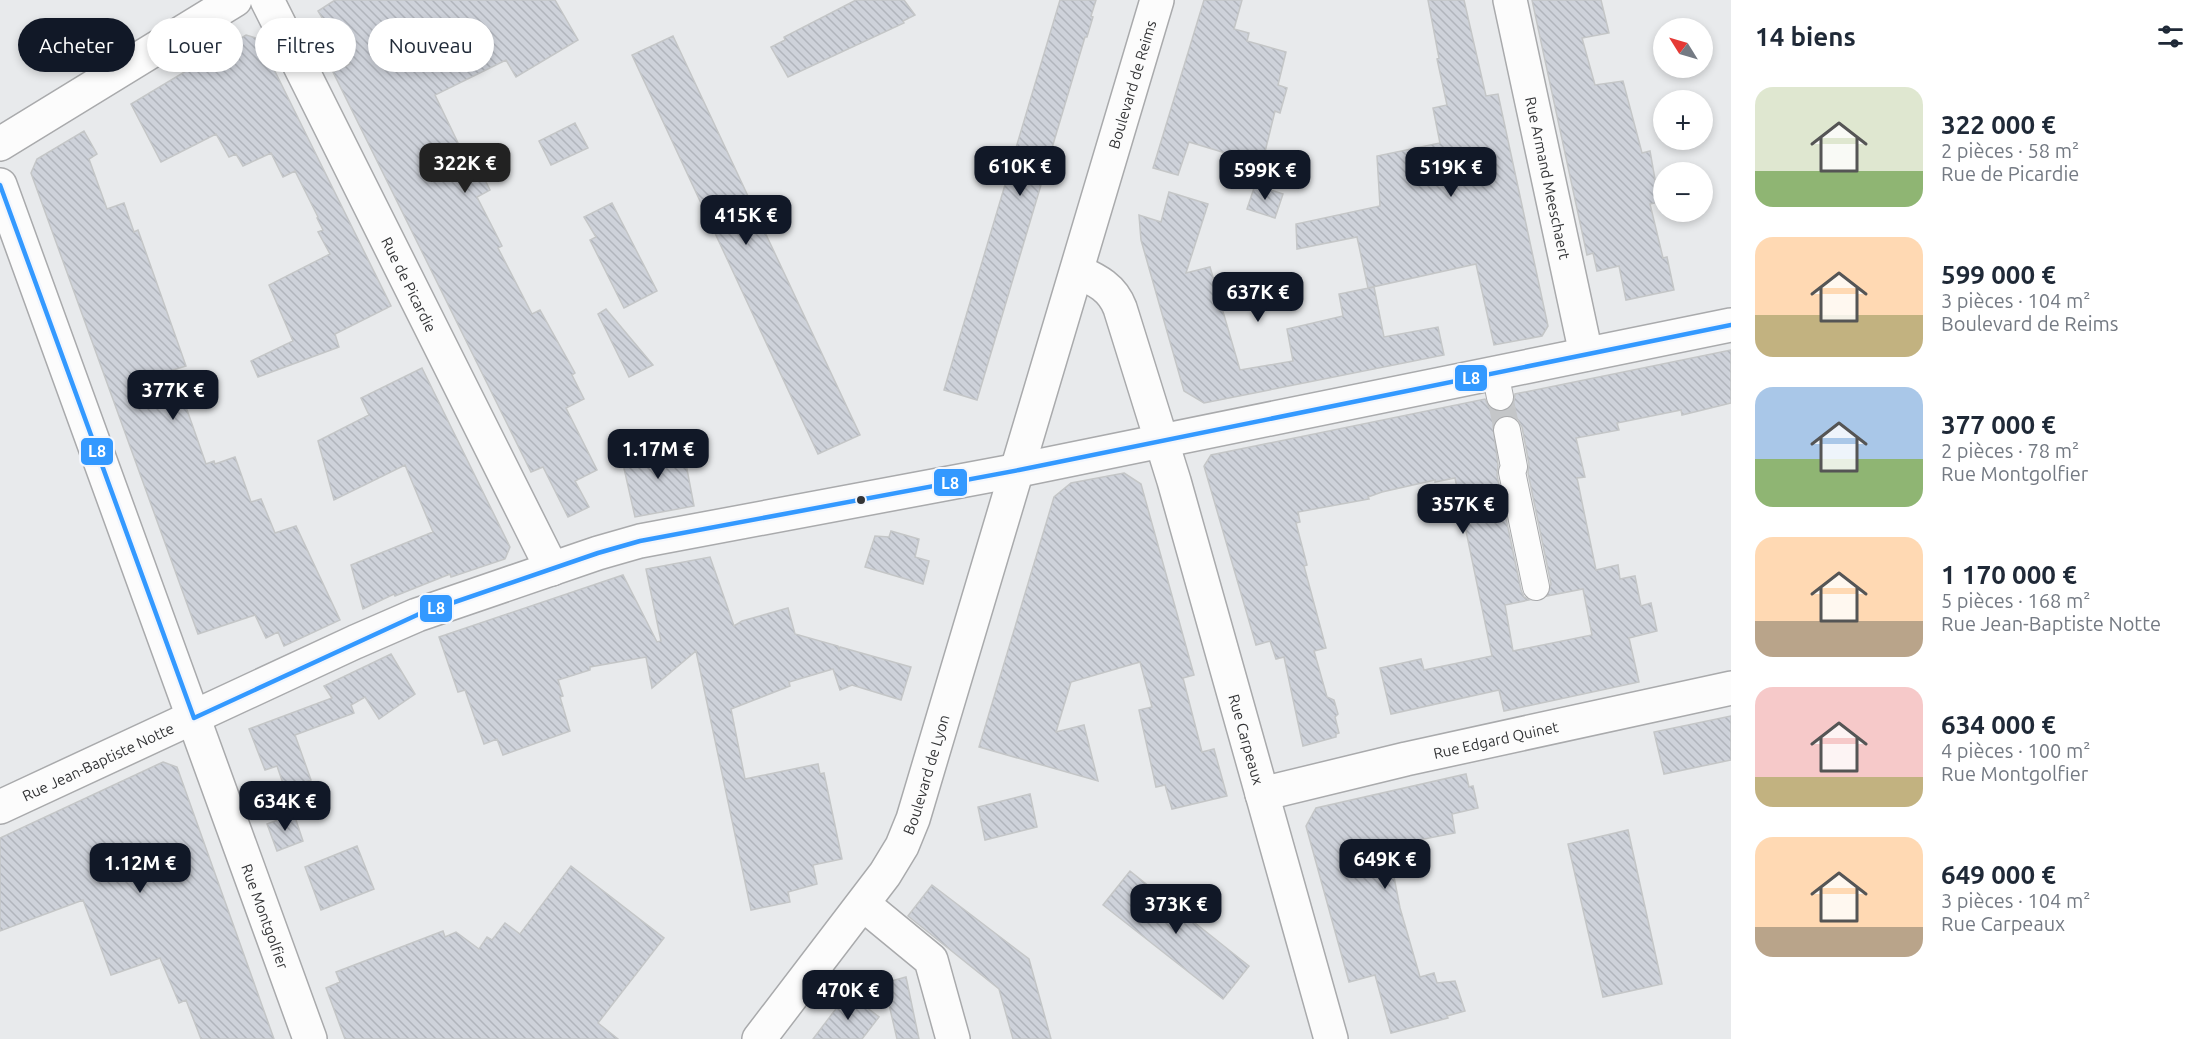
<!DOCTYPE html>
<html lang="fr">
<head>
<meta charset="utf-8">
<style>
	body { margin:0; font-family:Ubuntu,sans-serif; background:#f2f2f3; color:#1f2937; height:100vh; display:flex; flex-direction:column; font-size:22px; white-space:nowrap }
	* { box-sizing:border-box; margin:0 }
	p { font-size:20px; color:#747a83 }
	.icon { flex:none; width:33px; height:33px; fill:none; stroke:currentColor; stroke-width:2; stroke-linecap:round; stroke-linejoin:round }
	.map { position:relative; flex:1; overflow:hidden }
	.panel { display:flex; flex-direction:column; background:#fff; width:480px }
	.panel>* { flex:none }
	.hud { position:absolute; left:18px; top:18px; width:570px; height:54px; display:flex; gap:12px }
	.needle { width:39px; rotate:307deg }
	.fabs { position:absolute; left:1653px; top:18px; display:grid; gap:12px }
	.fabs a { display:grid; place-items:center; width:60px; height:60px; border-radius:50%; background:#fff; box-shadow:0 3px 9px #0003; font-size:30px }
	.price { position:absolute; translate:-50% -51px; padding:0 14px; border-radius:12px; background:#111827; color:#fff; font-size:20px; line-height:39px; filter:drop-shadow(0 2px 3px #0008) }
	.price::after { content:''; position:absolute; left:50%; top:36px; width:18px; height:14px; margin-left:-9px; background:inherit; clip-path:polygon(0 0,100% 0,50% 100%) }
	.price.on { background:#222; color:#fff }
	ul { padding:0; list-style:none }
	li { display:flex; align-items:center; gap:18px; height:150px; padding:0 24px }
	li span { display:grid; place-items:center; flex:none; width:168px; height:120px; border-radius:18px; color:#555 }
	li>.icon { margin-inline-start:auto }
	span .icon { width:72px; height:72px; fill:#fffc; stroke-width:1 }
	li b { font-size:26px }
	h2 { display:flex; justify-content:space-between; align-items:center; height:72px; padding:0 24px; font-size:26px }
	.tag { padding:0 21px; border-radius:27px; background:#fff; box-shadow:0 3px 9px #0003; font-size:21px; line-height:54px }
	.tag.on { background:#111827; color:#fff }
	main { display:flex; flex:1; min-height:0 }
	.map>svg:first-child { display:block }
</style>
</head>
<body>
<main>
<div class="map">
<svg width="1731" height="1039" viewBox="0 0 1731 1039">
	<defs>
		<pattern id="building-back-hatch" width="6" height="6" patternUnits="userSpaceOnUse" patternTransform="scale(1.5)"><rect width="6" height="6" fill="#ced2da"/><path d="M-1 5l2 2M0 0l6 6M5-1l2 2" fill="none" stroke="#b1b5bc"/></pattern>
	</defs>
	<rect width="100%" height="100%" fill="#e8eaec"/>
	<path fill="url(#building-back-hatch)" stroke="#c4c6c7" stroke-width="1.5" fill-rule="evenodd" d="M335,0H555L578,40L516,77L506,60L435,95L473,174L480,170L490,190L477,197L502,246L498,248L532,314L540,310L575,373L572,375L584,399L566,408L597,470L575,481L589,507L568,517L543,467L531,472L333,72L350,64L318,11Z
		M856,0H904L915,15L903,21L904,23L788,77L771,47L785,40L784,37Z
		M1060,0H1096L1091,16L1093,17L1087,37H1085L977,400L944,390Z
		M1204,0H1242L1234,29L1249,33L1247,41L1286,52L1278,85L1287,88L1280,113L1275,111L1262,164L1189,142L1178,175L1153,168Z
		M1428,0H1464L1486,96L1498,94L1548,326L1542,336L1494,345L1476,264L1368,288L1357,237L1297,249L1296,224L1380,206L1377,156L1440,143L1433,108L1447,105L1437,59L1439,58Z
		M1532,0H1601L1609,33L1582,38L1595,85L1623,81L1642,153L1650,151L1659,202L1650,204L1663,258L1667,257L1674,290L1626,300L1619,266L1597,271L1593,253L1587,255Z
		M246,35L259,39L391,306L335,334L339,347L258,377L251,361L293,341L269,285L330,254L318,232L323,230L317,218L318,217L295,171L283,177L271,153L243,166L236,154L229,157L216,134L161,162L131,104Z
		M673,36L860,435L818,454L632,55Z
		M575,123L588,148L551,165L539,141Z
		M84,131L97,154L89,159L107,209L124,203L134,232L138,230L186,366L173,370L206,464L214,461L215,464L235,457L251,502L261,499L275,533L296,526L340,620L284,646L278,632L266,638L255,615L198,634L31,173L37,159Z
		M1255,185L1283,194L1275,218L1247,209Z
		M1169,192L1208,204L1186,273L1210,267L1240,370L1293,361L1287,329L1343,316L1339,294L1374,287L1384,337L1438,327L1444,355L1204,403L1184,391L1141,240L1139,215L1161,222Z
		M612,203L657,291L624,308L590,240L596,237L584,217Z
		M606,309L653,365L629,377L598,314Z
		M1731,350V403L1682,415L1681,410L1617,423L1619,430L1576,438L1585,477L1577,478L1596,570L1618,565L1620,579L1635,576L1641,606L1651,603L1657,631L1629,638L1639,682L1504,711L1499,690L1391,714L1380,668L1421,659L1424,670L1492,656L1455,478L1435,482V480L1382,492L1368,497L1369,499L1298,512L1300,522L1296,523L1307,565L1304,566L1326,648L1314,651L1327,697L1334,700L1338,714L1335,717L1339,733L1336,734V737L1303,746L1284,657L1276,659L1270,641L1256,645L1204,466L1211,455L1485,399L1489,407L1496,411L1502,412L1510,408L1514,401L1515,394ZM1505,415L1512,416L1518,420L1522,427L1529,464L1528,473L1551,584L1547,596L1583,589L1592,635L1513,651L1505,605L1529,600L1524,597L1521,590L1497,475L1498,465L1493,426L1498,418Z
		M422,368L510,547L505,559L451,577L450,574L395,596L394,594L363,609L351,565L433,532L405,465L334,500L318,441L369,415L361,398Z
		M682,443L694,506L635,517L621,455Z
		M1124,473L1141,484L1194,675L1183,678L1202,752L1214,749L1227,796L1172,809L1165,785L1156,787L1139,710L1152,707L1140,662L1071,682L1056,732L1084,725L1098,781L979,747L1054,497L1071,483Z
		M891,531L919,539L915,557L929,561L923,584L865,567L875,536L889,537Z
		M710,557L734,626L742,621L788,608L795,634L838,646L839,650L840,647L911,667L901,700L852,685L840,690L833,669L789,682L790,686L731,709L745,779L818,764L820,774L824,773L842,859L813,865L817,884L788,892L790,902L751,910L696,651L652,688L646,657L590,667V670L558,680L563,696L560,697L570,731L503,755L497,739L484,744L465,690L458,692L439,637L623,575L657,642L661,641L646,569Z
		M391,654L415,694L379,719L365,697L351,705L354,713L295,735L311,780L285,789L277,766L265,770L249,729L332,698L324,686Z
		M1731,716V760L1664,774L1654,732Z
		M163,762L177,767L274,1039H201L186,1000L179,1003L160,958L111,975L83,900L0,931V838Z
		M1466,774L1469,787L1473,786L1478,808L1452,814L1455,833L1388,846L1400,908L1420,977L1434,973L1437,983L1455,981L1465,1011L1447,1016L1448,1018L1391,1033L1375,975L1349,982L1306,826L1316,808Z
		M1030,794L1037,827L985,840L978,807Z
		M294,814L303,841L277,851L267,824Z
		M1628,830L1662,984L1603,997L1568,844Z
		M357,846L374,889L321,910L305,867Z
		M571,866L664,938L598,1023L618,1039H345L326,988L340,982L336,972L443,931L445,937L456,932L479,949L487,937L492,940L505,923L520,934Z
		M1130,871L1249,966L1223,999L1103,905Z
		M932,885L1029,959L1051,1039H1013L999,989L908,916Z
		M906,977L919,1039H897L884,983Z
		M848,993L879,1017L862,1039H813Z"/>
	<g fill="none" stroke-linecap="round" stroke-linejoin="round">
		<path stroke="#c4c6c8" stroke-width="26" stroke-dasharray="26 13" stroke-linecap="butt" d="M1500,397L1507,430"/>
		<g stroke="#a9aaac" stroke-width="28">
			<path id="pedestrian" d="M1495,373L1500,397
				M1507,430L1514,467L1512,472L1536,587"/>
		</g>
		<g stroke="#a9aaac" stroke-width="36">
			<g id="minor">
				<path id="s1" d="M267,0L552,569"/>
				<path id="s2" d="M1510,0L1586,354"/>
				<path d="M0,144L235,0"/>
				<path id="s3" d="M0,185L310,1039"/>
				<path id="s4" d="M1077,271C1096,280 1112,287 1120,308L1174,481L1331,1039"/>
				<path id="s5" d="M1262,794L1406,759L1731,688"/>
				<path id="s6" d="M0,807L355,642L417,615L598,553L640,541L1019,470L1731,325"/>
				<path d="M863,904L931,960L953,1039"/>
				<path id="s7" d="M759,1039L885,874L902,846L913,819L1157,0"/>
			</g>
		</g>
		<use href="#pedestrian" stroke="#fcfcfc" stroke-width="26"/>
		<use href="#minor" stroke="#fcfcfc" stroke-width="33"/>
		<g stroke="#f3f6fc" stroke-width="9">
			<path id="bus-1" d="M0,185L194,718
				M194,718L417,615L598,553L640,541L1019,470L1731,325"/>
		</g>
		<use href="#bus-1" stroke="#39f" stroke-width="4.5"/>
	</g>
	<circle fill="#333436" stroke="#f3f6fc" stroke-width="2" cx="861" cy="500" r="5"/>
	<g text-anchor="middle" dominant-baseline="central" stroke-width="4.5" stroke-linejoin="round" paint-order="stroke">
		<g font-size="15" fill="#333436" stroke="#f3f6fc">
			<text stroke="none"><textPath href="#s7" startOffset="1036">Boulevard de Reims</textPath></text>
			<text stroke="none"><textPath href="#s2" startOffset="182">Rue Armand Meeschaert</textPath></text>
			<text stroke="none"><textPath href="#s1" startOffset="318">Rue de Picardie</textPath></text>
			<text stroke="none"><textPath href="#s5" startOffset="240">Rue Edgard Quinet</textPath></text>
			<text stroke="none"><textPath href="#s4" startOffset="508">Rue Carpeaux</textPath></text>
			<text stroke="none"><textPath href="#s6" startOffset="108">Rue Jean-Baptiste Notte</textPath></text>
			<text stroke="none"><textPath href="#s7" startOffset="316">Boulevard de Lyon</textPath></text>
			<text stroke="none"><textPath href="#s3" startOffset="778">Rue Montgolfier</textPath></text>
		</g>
	</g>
	<g stroke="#f3f6fc" stroke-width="2">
		<rect x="1454" y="364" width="34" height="28" rx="6" fill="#39f"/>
		<rect x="80" y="437" width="34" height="29" rx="6" fill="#39f"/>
		<rect x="933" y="468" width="35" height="29" rx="6" fill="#39f"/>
		<rect x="419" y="594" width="34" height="29" rx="6" fill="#39f"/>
	</g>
	<g font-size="16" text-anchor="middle" font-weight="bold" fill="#fff">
		<text x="1471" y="384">L8</text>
		<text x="97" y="457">L8</text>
		<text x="950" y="489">L8</text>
		<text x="436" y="614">L8</text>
	</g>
</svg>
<div class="fabs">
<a><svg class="needle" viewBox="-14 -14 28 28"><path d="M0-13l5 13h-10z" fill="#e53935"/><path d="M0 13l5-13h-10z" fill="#747a83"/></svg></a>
<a>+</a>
<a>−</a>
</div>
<b class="price on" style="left:465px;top:194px">322K €</b>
<b class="price" style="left:1020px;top:197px">610K €</b>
<b class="price" style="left:1451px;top:198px">519K €</b>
<b class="price" style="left:1265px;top:201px">599K €</b>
<b class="price" style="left:746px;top:246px">415K €</b>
<b class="price" style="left:1258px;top:323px">637K €</b>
<b class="price" style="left:173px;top:421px">377K €</b>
<b class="price" style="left:658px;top:480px">1.17M €</b>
<b class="price" style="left:1463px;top:535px">357K €</b>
<b class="price" style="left:285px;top:832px">634K €</b>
<b class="price" style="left:1385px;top:890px">649K €</b>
<b class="price" style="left:140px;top:894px">1.12M €</b>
<b class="price" style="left:1176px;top:935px">373K €</b>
<b class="price" style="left:848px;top:1021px">470K €</b>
<div class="hud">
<a class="tag on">Acheter</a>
<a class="tag">Louer</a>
<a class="tag">Filtres</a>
<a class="tag">Nouveau</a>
</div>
</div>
<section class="panel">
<h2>14 biens<svg class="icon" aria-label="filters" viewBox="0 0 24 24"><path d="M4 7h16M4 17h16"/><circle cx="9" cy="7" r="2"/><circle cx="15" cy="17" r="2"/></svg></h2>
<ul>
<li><span style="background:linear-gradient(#dfe7d0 70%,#8fb573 0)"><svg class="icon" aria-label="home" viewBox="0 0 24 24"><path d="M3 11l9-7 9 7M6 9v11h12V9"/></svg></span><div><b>322 000 €</b><p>2 pièces · 58 m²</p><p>Rue de Picardie</p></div></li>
<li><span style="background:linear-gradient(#ffd9b3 65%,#c2b280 0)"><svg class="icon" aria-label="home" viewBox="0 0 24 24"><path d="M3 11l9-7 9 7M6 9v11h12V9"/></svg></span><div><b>599 000 €</b><p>3 pièces · 104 m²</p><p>Boulevard de Reims</p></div></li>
<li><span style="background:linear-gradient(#a9c7e8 60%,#8fb573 0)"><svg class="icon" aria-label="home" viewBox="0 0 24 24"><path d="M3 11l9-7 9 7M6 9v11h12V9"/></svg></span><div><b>377 000 €</b><p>2 pièces · 78 m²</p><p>Rue Montgolfier</p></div></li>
<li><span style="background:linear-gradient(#ffd9b3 70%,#b9a48a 0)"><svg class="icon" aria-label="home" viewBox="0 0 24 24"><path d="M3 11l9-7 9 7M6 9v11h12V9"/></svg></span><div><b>1 170 000 €</b><p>5 pièces · 168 m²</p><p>Rue Jean-Baptiste Notte</p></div></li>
<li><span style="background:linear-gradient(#f6c9c9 75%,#c2b280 0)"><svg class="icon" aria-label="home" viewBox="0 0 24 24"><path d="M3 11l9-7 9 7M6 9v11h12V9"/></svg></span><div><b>634 000 €</b><p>4 pièces · 100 m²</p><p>Rue Montgolfier</p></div></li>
<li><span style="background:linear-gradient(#ffd9b3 75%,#b9a48a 0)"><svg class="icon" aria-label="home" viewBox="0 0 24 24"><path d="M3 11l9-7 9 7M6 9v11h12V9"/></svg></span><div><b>649 000 €</b><p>3 pièces · 104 m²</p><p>Rue Carpeaux</p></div></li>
</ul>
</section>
</main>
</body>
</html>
